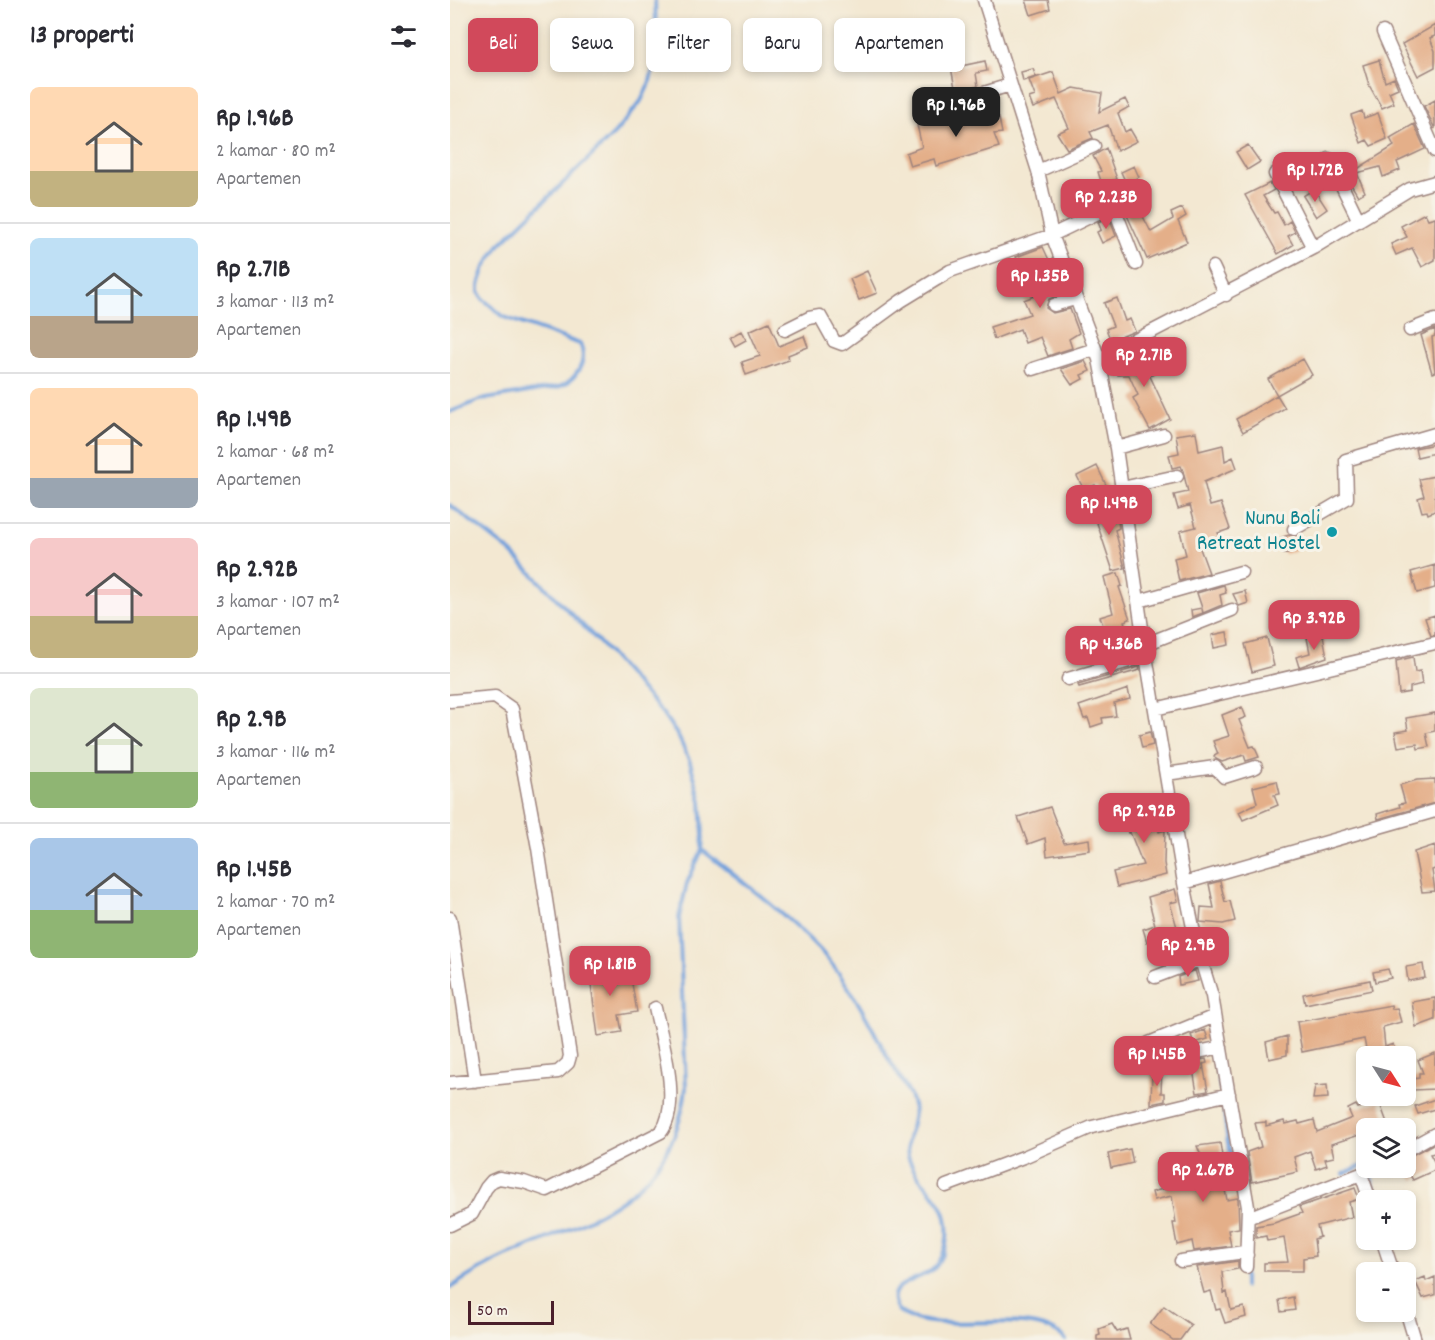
<!DOCTYPE html>
<html lang="id">
<head>
<meta charset="utf-8">
<style>
	body { margin:0; font-family:Dekko,sans-serif; background:#f2f2f3; color:#2b2b33; height:100vh; display:flex; flex-direction:column; font-size:22px; white-space:nowrap }
	* { box-sizing:border-box; margin:0 }
	p { font-size:20px; color:#7c7c81 }
	.icon { flex:none; width:33px; height:33px; fill:none; stroke:currentColor; stroke-width:2; stroke-linecap:round; stroke-linejoin:round }
	.map { position:relative; flex:1; overflow:hidden }
	.drawer { display:flex; flex-direction:column; background:#fff; width:450px }
	.drawer>* { flex:none }
	.banner { position:absolute; left:18px; top:18px; width:570px; height:54px; display:flex; gap:12px }
	.needle { width:39px; rotate:126deg }
	.fabs { position:absolute; left:906px; top:1046px; display:grid; gap:12px }
	.fabs a { display:grid; place-items:center; width:60px; height:60px; border-radius:9px; background:#fff; box-shadow:0 3px 9px #0003; font-size:30px }
	.scale { position:absolute; left:18px; bottom:15px; width:86px; box-sizing:border-box; padding-left:6px; border:3px solid #4a1f2b; border-top:0; font-size:16px; line-height:21px; white-space:nowrap; color:#4a1f2b; -webkit-text-stroke:4px #f7f3e8; paint-order:stroke }
	.price { position:absolute; translate:-50% -51px; padding:0 14px; border-radius:12px; background:#d1495b; color:#fff; font-size:20px; line-height:39px; filter:drop-shadow(0 2px 3px #0008) }
	.price::after { content:''; position:absolute; left:50%; top:36px; width:18px; height:14px; margin-left:-9px; background:inherit; clip-path:polygon(0 0,100% 0,50% 100%) }
	.price.active { background:#222; color:#fff }
	ul { padding:0; list-style:none }
	li { display:flex; align-items:center; gap:18px; height:150px; padding:0 30px }
	li+li { border-top:2px solid #e1e1e2 }
	li span { display:grid; place-items:center; flex:none; width:168px; height:120px; border-radius:9px; color:#555 }
	li>.icon { margin-inline-start:auto }
	span .icon { width:72px; height:72px; fill:#fffc; stroke-width:1 }
	li b { font-size:26px }
	h2 { display:flex; justify-content:space-between; align-items:center; height:72px; padding:0 30px; font-size:26px }
	.tag { padding:0 21px; border-radius:9px; background:#fff; box-shadow:0 3px 9px #0003; font-size:21px; line-height:54px }
	.tag.active { background:#d1495b; color:#fff }
	main { display:flex; flex:1; min-height:0 }
	.map>svg:first-child { display:block }
</style>
</head>
<body>
<main>
<section class="drawer">
<h2>13 properti<svg class="icon" aria-label="filters" viewBox="0 0 24 24"><path d="M4 7h16M4 17h16"/><circle cx="9" cy="7" r="2"/><circle cx="15" cy="17" r="2"/></svg></h2>
<ul>
<li><span style="background:linear-gradient(#ffd9b3 70%,#c2b280 0)"><svg class="icon" aria-label="home" viewBox="0 0 24 24"><path d="M3 11l9-7 9 7M6 9v11h12V9"/></svg></span><div><b>Rp 1.96B</b><p>2 kamar · 80 m²</p><p>Apartemen</p></div></li>
<li><span style="background:linear-gradient(#bfe0f5 65%,#b9a48a 0)"><svg class="icon" aria-label="home" viewBox="0 0 24 24"><path d="M3 11l9-7 9 7M6 9v11h12V9"/></svg></span><div><b>Rp 2.71B</b><p>3 kamar · 113 m²</p><p>Apartemen</p></div></li>
<li><span style="background:linear-gradient(#ffd9b3 75%,#9aa5b1 0)"><svg class="icon" aria-label="home" viewBox="0 0 24 24"><path d="M3 11l9-7 9 7M6 9v11h12V9"/></svg></span><div><b>Rp 1.49B</b><p>2 kamar · 68 m²</p><p>Apartemen</p></div></li>
<li><span style="background:linear-gradient(#f6c9c9 65%,#c2b280 0)"><svg class="icon" aria-label="home" viewBox="0 0 24 24"><path d="M3 11l9-7 9 7M6 9v11h12V9"/></svg></span><div><b>Rp 2.92B</b><p>3 kamar · 107 m²</p><p>Apartemen</p></div></li>
<li><span style="background:linear-gradient(#dfe7d0 70%,#8fb573 0)"><svg class="icon" aria-label="home" viewBox="0 0 24 24"><path d="M3 11l9-7 9 7M6 9v11h12V9"/></svg></span><div><b>Rp 2.9B</b><p>3 kamar · 116 m²</p><p>Apartemen</p></div></li>
<li><span style="background:linear-gradient(#a9c7e8 60%,#8fb573 0)"><svg class="icon" aria-label="home" viewBox="0 0 24 24"><path d="M3 11l9-7 9 7M6 9v11h12V9"/></svg></span><div><b>Rp 1.45B</b><p>2 kamar · 70 m²</p><p>Apartemen</p></div></li>
</ul>
</section>
<div class="map">
<svg width="985" height="1340" viewBox="0 0 985 1340">
	<rect width="100%" height="100%" fill="#f7f3e8"/>
	<filter id="ink" filterUnits="userSpaceOnUse"><feTurbulence type="fractalNoise" baseFrequency=".0167" numOctaves="2"/><feDisplacementMap in="SourceGraphic" scale="12" xChannelSelector="R" yChannelSelector="G"/><feConvolveMatrix kernelMatrix="1 2 1 2 8 2 1 2 1" color-interpolation-filters="sRGB"/></filter>
	<filter id="wash" filterUnits="userSpaceOnUse"><feTurbulence type="fractalNoise" baseFrequency=".008" numOctaves="4" result="noise"/><feDisplacementMap in="SourceGraphic" scale="24" xChannelSelector="R" yChannelSelector="G"/><feGaussianBlur stdDeviation="1.35" result="paint"/><feColorMatrix in="noise" values="0 0 0 0 0 0 0 0 0 0 0 0 0 0 0 0 0 1.4 0 .05"/><feComposite in="paint" operator="in"/></filter>
	<g filter="url(#wash)">
		<rect width="100%" height="100%" fill="#f3e8d2"/>
		<g fill="none" stroke-linecap="round" stroke-linejoin="round">
			<path stroke="#72a0db" stroke-width="4" d="M0,412L30,400L109,387C125,381 139,361 130,344L54,317L33,299L29,293V285L35,267L50,244L165,133L191,101L199,84L207,56L205,0
				M0,505L61,552L148,641L213,714L228,736L240,762L251,801L253,835L252,850L237,883L229,917L236,1088C223,1197 143,1218 56,1256C36,1265 18,1276 0,1288
				M252,850C292,881 335,913 370,950C398,981 419,1021 438,1058C446,1072 457,1086 462,1101C469,1122 451,1138 459,1159C470,1190 501,1196 497,1238C496,1249 491,1263 482,1270C468,1281 431,1284 448,1310C481,1340 582,1303 616,1340
				M764,1051L771,1090
				M773,1101L778,1144L787,1173
				M920,1171L927,1200
				M894,1174L916,1164
				M794,1287V1270"/>
		</g>
		<g id="blocks">
			<path fill="#e4af89" d="M576,0H598L600,9L581,15Z
				M985,25V36L980,38L985,51V67L968,76L952,44Z
				M508,50L511,66L535,61L537,71L526,73L528,86L506,93L498,52Z
				M929,60L935,82L944,78L948,88L939,92L944,103L932,108L919,85L913,65Z
				M583,69L586,77L573,81L571,72Z
				M603,72L611,94L624,88L652,93L649,112L675,99L679,107L668,113L675,132L680,129L687,141L667,151L658,125L640,132L643,138L617,149L607,133L619,128L606,99L583,108L579,98L585,96L579,80Z
				M985,100V129L974,106Z
				M540,108L542,119L549,118L552,133L544,134L549,147L486,166L484,159L460,166L456,153L472,147L467,125Z
				M912,111L914,118L928,113L937,139L921,146L917,140L911,143L901,115Z
				M964,124L975,149L947,162L950,170L933,177L930,167L907,173L915,192L908,196L896,176L944,146L940,138Z
				M798,145L810,162L797,170L786,152Z
				M656,148L667,179L652,184L648,172L651,171L643,156Z
				M684,166L689,177L676,183L671,172Z
				M649,182L655,198L628,213L620,193L631,188V185Z
				M820,183L824,190L813,196L824,213L827,212L834,225L840,221L845,232L838,236L843,245L828,254L795,195Z
				M864,189L877,209L866,217L853,196Z
				M682,195L701,232L723,219L721,213L732,208L736,216L728,221L737,242L697,259L671,202Z
				M975,213L978,219L985,217V260L972,267L962,248L946,255L941,244L957,237L951,226Z
				M659,217L666,236L652,243L647,232L651,230L648,222Z
				M593,247L599,260L590,264L601,283L604,281L608,287L612,285L615,293L599,299L596,308L603,313L620,309L629,333L619,339L622,348L598,356L590,337L575,343L570,329L544,339L540,327L580,314L574,300L589,294L580,275L577,273L563,281L558,273L570,266L566,257Z
				M417,271L427,293L409,300L400,279Z
				M667,298L675,321L680,319L685,331L661,341L656,329L663,326L654,303Z
				M319,322L329,346L354,336L358,347L338,355L339,360L296,375L292,362L310,356L299,331Z
				M985,329V336L982,337L985,372L982,373L971,335Z
				M291,331L296,340L285,346L280,337Z
				M689,348L704,374L700,376L720,419L700,430L683,398L688,395L679,375H668V358Z
				M853,359L862,375L827,395L818,379Z
				M635,361L640,371L631,375L633,379L622,385L611,369Z
				M827,395L835,408L793,432L786,419Z
				M746,432L749,451L773,445L775,461L783,457L787,468L754,482L760,506L771,503L780,529L768,533L770,537L748,543L759,573L729,581L724,558L736,555L730,531L746,527L740,505L728,509L724,495L738,492L733,471L731,466L722,468L719,455L729,453L726,435Z
				M985,444V453L967,457L965,448Z
				M647,466L658,489L649,494L645,485L634,490L627,476Z
				M985,476V511L978,514L977,511L972,512L968,498L974,496L969,479Z
				M655,503L659,518L667,515L669,528L665,530L675,568L663,571L642,508Z
				M839,535L848,536L851,549L834,554L830,538Z
				M985,565V588L967,593L961,572Z
				M668,573L672,586L669,587L680,619L674,621L676,627L663,633L661,626L654,628L650,617L663,613L654,577Z
				M774,585L776,593L770,595L772,605L753,613L752,609L753,613L742,617L741,610L752,608L747,593Z
				M795,591L798,603L789,606L783,594Z
				M985,615V635L981,636L975,618Z
				M777,632L779,645L764,648L762,635Z
				M873,635L877,657L849,667L846,657L860,653L857,638Z
				M817,638L824,666L802,672L795,644Z
				M963,657L965,672L970,671L972,684L960,687V692L949,694L946,661Z
				M689,667L690,670L629,687L628,685Z
				M678,689L680,699L664,703L666,716L652,718L653,723L641,727L638,718L634,719L629,706Z
				M792,707L796,717L789,720L800,747L804,746L809,757L796,761L794,755L772,762L766,759L764,756L768,754L763,741L779,736L772,715Z
				M985,713V731L976,733L979,747L968,749L967,744L948,747L945,732L958,730L956,718Z
				M700,732L703,745L692,748L689,735Z
				M985,779V803L928,819L927,814L950,807L949,804L955,803L950,785L967,780Z
				M827,781L830,794L824,795L828,805L793,820L789,812L807,803L803,787Z
				M704,799L709,832L715,830L714,863L716,875L667,887L663,872L693,865L680,832L678,833L670,808Z
				M600,807L614,843L639,839L640,850L597,856L595,838L578,844L568,817Z
				M985,845V869L982,870L985,891L972,892L964,852Z
				M770,881L775,902L780,901L785,921L773,924L750,922L751,907L764,908L759,884Z
				M725,889L728,901L720,903L733,948L723,951L718,935L697,942L693,929L705,925L698,897Z
				M161,959L164,981L181,978L187,1012L169,1015L172,1032L148,1036L138,962Z
				M973,964L975,978L958,981L956,967Z
				M938,969L941,978L925,982L923,972Z
				M745,970L748,981L729,985L728,977Z
				M920,980L922,990L855,1004L853,994Z
				M985,998V1020L966,1027L962,1002Z
				M941,1005L942,1009L947,1008L951,1022L933,1027L935,1047L943,1044L947,1056H914L917,1054L914,1039L852,1052L847,1022Z
				M755,1030L758,1039L744,1043L741,1035Z
				M837,1036V1055L819,1059L816,1042Z
				M985,1053V1089L963,1090L962,1079L969,1078V1073H973L968,1060Z
				M756,1059L757,1063L753,1064L758,1091L747,1093L743,1069L730,1072L728,1063Z
				M702,1070H712L711,1093H715V1101L701,1104Z
				M877,1085L878,1098L863,1099L865,1086Z
				M985,1099V1109L968,1114L965,1106Z
				M929,1101L939,1128H916V1133L881,1144L884,1157L875,1159L877,1165L866,1169L860,1151L844,1157L848,1172L802,1182L797,1152L811,1147L805,1123L816,1122V1126L834,1121L835,1124L848,1121L849,1124L864,1120L867,1132L902,1118L898,1109L906,1105L908,1108Z
				M770,1143L772,1156L776,1155L779,1164L770,1166L777,1200L788,1198L789,1228L778,1230L781,1246L744,1251L742,1241L727,1245L723,1223H726L722,1196L704,1200L702,1192L717,1188L716,1182L737,1178L734,1169L751,1163L750,1159L752,1158L747,1146Z
				M985,1143V1153L980,1154L985,1163V1170L963,1180L956,1169V1164L961,1163L960,1158H956Z
				M680,1149L683,1163L661,1168L658,1154Z
				M905,1188L909,1199L899,1202L902,1217L867,1226L870,1237L864,1239L866,1256L853,1258V1271H814V1263L838,1262L834,1238L817,1241L816,1236L806,1238V1226L824,1223L852,1213L849,1207Z
				M788,1261V1269L772,1272L774,1293L777,1292L781,1310L794,1307L796,1317L775,1323L770,1309L766,1310L761,1291L754,1293L747,1267Z
				M975,1277L976,1281L985,1277V1295L973,1298L965,1281Z
				M843,1297L845,1310L831,1312L829,1300Z
				M714,1306L741,1325L730,1340H723L700,1324Z
				M662,1324L667,1332L677,1329L680,1340H647V1336L650,1335L649,1329Z"/>
		</g>
	</g>
	<g filter="url(#ink)">
		<use href="#blocks" fill-opacity="0" stroke="#9e847e" stroke-width="1.5"/>
		<g fill="none" stroke-linecap="round" stroke-linejoin="round">
			<g stroke="#9e847e" stroke-width="15">
				<path id="minor" d="M534,0L588,171L602,235L649,359L666,448L696,656L734,883L747,947L762,996L798,1207L796,1267
					M933,32L985,151
					M472,112L560,85
					M879,159L909,221
					M588,171L644,146
					M825,174L863,248
					M763,267L776,295
					M604,305L625,299
					M335,330L359,318L370,316L384,341L392,344L451,301L500,271L602,235L658,208L665,210L686,264
					M960,330L985,320
					M649,359L863,248L960,189L985,182
					M583,369L645,349
					M666,448L714,435
					M672,488L727,476
					M844,529L897,498L896,460L985,434
					M689,601L791,572
					M696,644L782,610
					M648,648L693,629
					M618,679L696,656
					M0,701L45,697L62,709L88,848L120,1056L118,1063L108,1072L0,1083
					M705,709L985,643
					M716,774L765,767L774,777L806,767
					M734,883L985,811
					M0,918L25,1081
					M705,977L752,959
					M699,1043L765,1016
					M735,1055L771,1047
					M956,1150L985,1134
					M496,1186L576,1156L642,1127L779,1094
					M920,1200L911,1174L922,1167
					M800,1217L911,1174
					M0,1225L22,1214L36,1188L42,1181L49,1178L74,1182L97,1190L211,1132C232,1104 212,1040 205,1008
					M932,1239L943,1272
					M731,1261L794,1252L797,1255
					M956,1310L965,1340"/>
			</g>
			<use href="#minor" stroke="#fff" stroke-width="12"/>
		</g>
	</g>
	<circle fill="#0f9aa8" stroke="#f7f3e8" stroke-width="2" cx="882" cy="532" r="6"/>
	<g text-anchor="middle" dominant-baseline="central" stroke-width="6" stroke-linejoin="round" paint-order="stroke">
		<g font-size="22" fill="#0d838f" stroke="#f7f3e8" text-anchor="end">
			<text x="870" y="519">Nunu Bali<tspan x="870" dy="25">Retreat Hostel</tspan></text>
		</g>
	</g>
</svg>
<div class="fabs">
<a><svg class="needle" viewBox="-14 -14 28 28"><path d="M0-13l5 13h-10z" fill="#e53935"/><path d="M0 13l5-13h-10z" fill="#7c7c81"/></svg></a>
<a><svg class="icon" aria-label="layers" viewBox="0 0 24 24"><path d="M12 4l9 5-9 5-9-5zM3 14l9 5 9-5"/></svg></a>
<a>+</a>
<a>−</a>
</div>
<div class="scale">50 m</div>
<b class="price active" style="left:506px;top:138px">Rp 1.96B</b>
<b class="price" style="left:865px;top:203px">Rp 1.72B</b>
<b class="price" style="left:656px;top:230px">Rp 2.23B</b>
<b class="price" style="left:590px;top:309px">Rp 1.35B</b>
<b class="price" style="left:694px;top:388px">Rp 2.71B</b>
<b class="price" style="left:659px;top:536px">Rp 1.49B</b>
<b class="price" style="left:864px;top:651px">Rp 3.92B</b>
<b class="price" style="left:661px;top:677px">Rp 4.36B</b>
<b class="price" style="left:694px;top:844px">Rp 2.92B</b>
<b class="price" style="left:738px;top:978px">Rp 2.9B</b>
<b class="price" style="left:160px;top:997px">Rp 1.81B</b>
<b class="price" style="left:707px;top:1087px">Rp 1.45B</b>
<b class="price" style="left:753px;top:1203px">Rp 2.67B</b>
<div class="banner">
<a class="tag active">Beli</a>
<a class="tag">Sewa</a>
<a class="tag">Filter</a>
<a class="tag">Baru</a>
<a class="tag">Apartemen</a>
</div>
</div>
</main>
</body>
</html>
